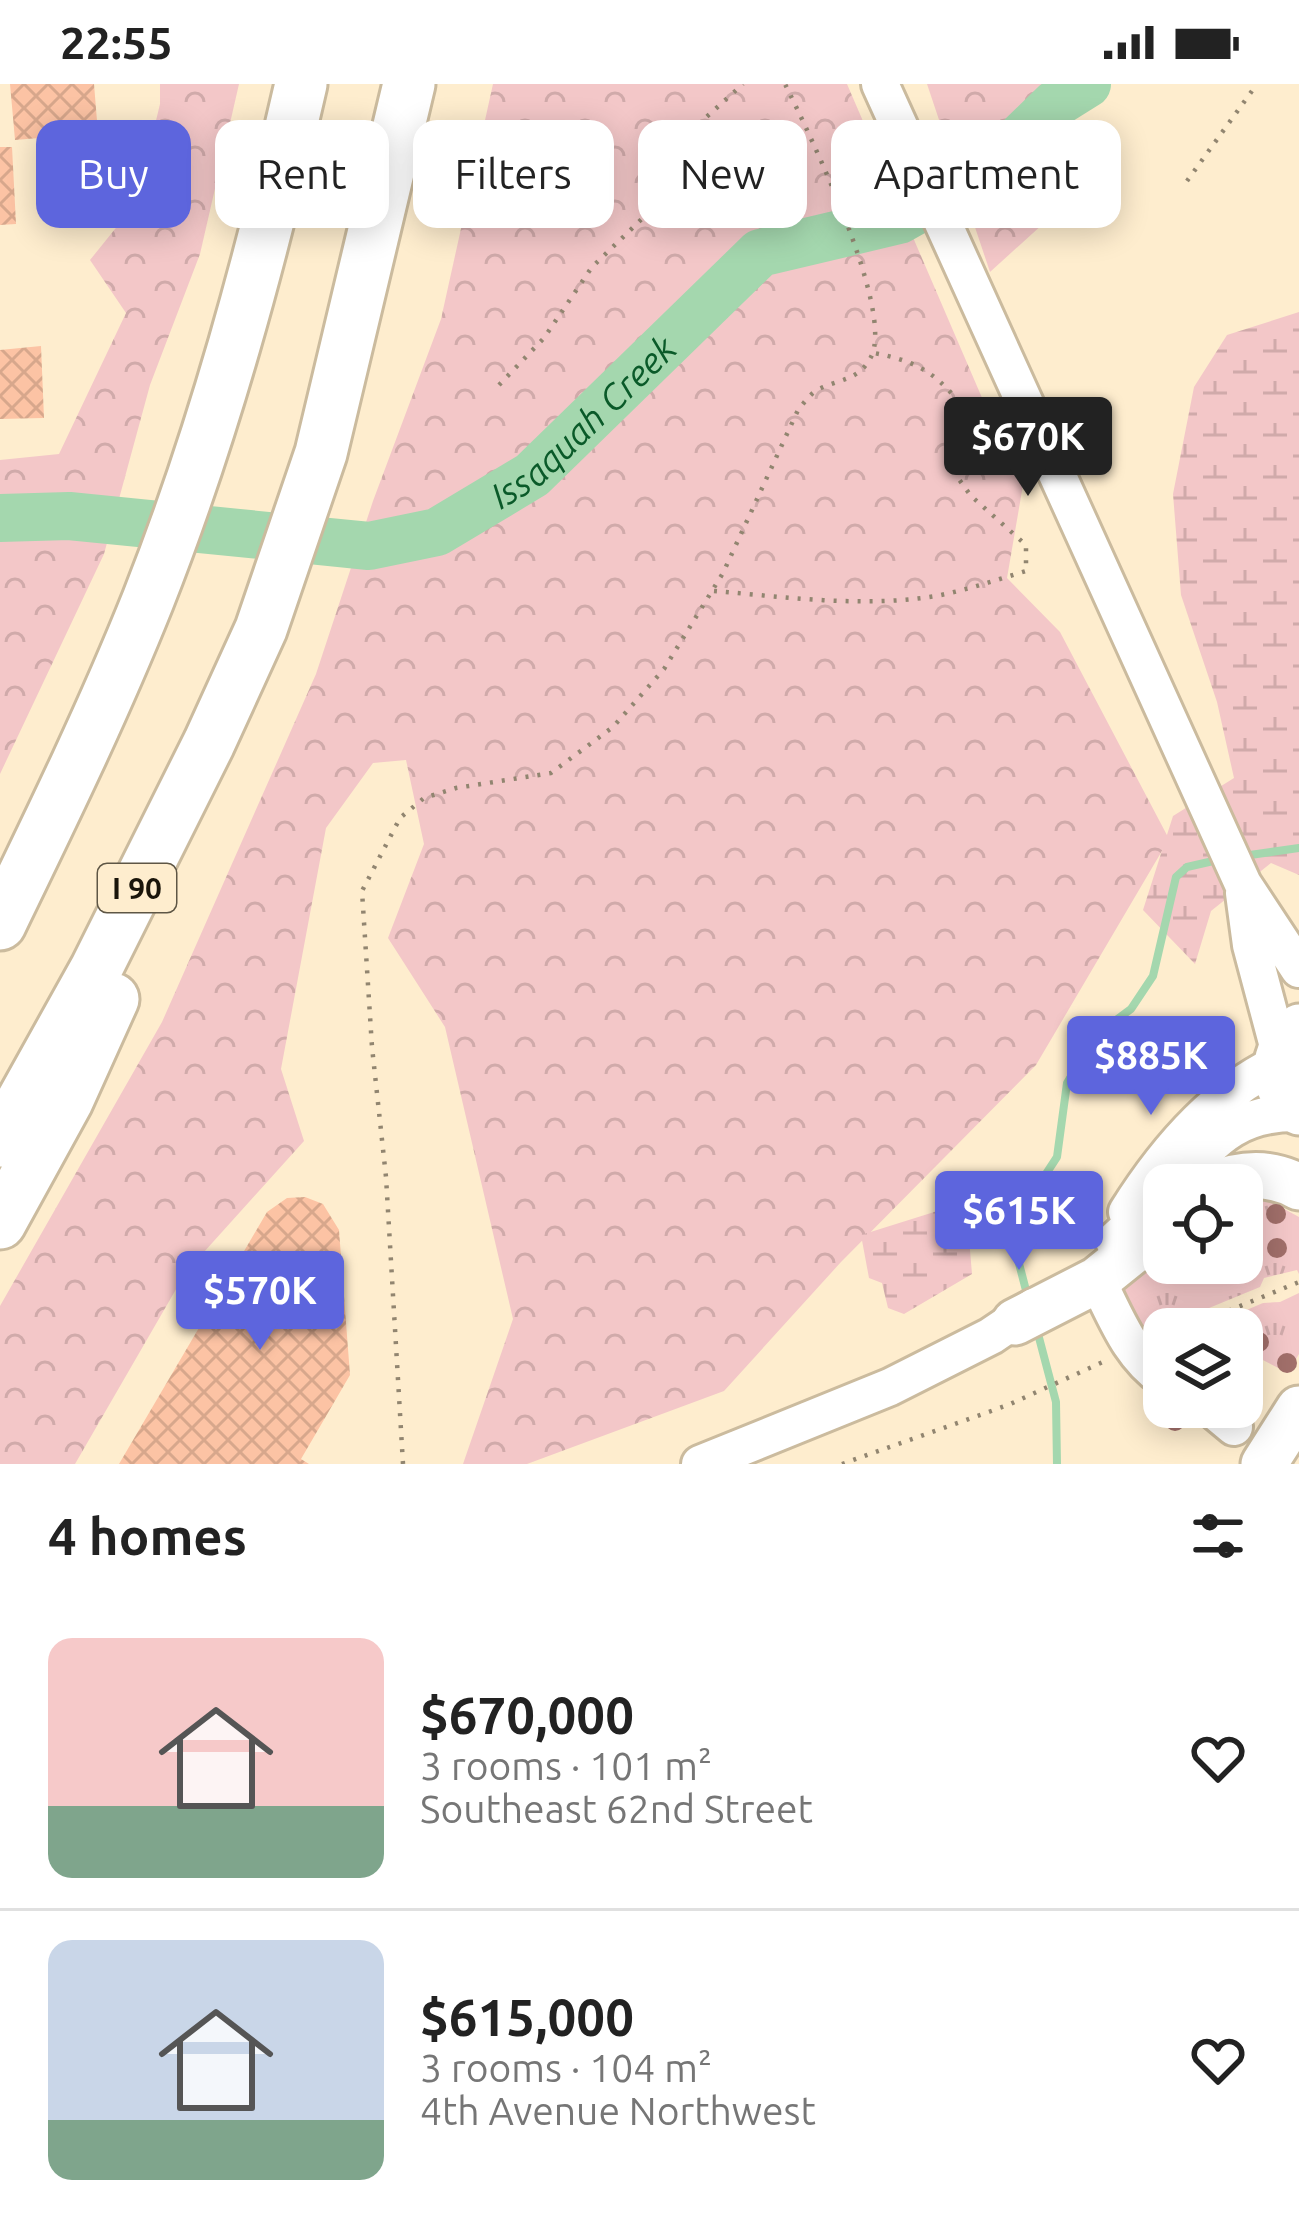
<!DOCTYPE html>
<html lang="en">
<head>
<meta charset="utf-8">
<style>
	body { margin:0; font-family:Ubuntu,sans-serif; background:#f2f2f2; color:#222; height:100vh; display:flex; flex-direction:column; font-size:45px; white-space:nowrap }
	* { box-sizing:border-box; margin:0 }
	p { font-size:39px; color:#767676 }
	.icon { flex:none; width:66px; height:66px; fill:none; stroke:currentColor; stroke-width:2; stroke-linecap:round; stroke-linejoin:round }
	.map { position:relative; height:1380px; overflow:hidden }
	.side { display:flex; flex-direction:column; background:#fff; flex:1 }
	.side>* { flex:none }
	.hud { position:absolute; left:36px; top:36px; width:1227px; height:108px; display:flex; gap:24px }
	.controls { position:absolute; left:1143px; top:1080px; display:grid; gap:24px }
	.controls a { display:grid; place-items:center; width:120px; height:120px; border-radius:24px; background:#fff; box-shadow:0 6px 30px #0003; font-size:60px }
	.price { position:absolute; translate:-50% -102px; padding:0 27px; border-radius:12px; background:#5d65dd; color:#fff; font-size:39px; line-height:78px; filter:drop-shadow(0 3px 6px #0008) }
	.price::after { content:''; position:absolute; left:50%; top:72px; width:36px; height:27px; margin-left:-18px; background:inherit; clip-path:polygon(0 0,100% 0,50% 100%) }
	.price.current { background:#222; color:#fff }
	ul { padding:0; list-style:none }
	li { display:flex; align-items:center; gap:36px; height:300px; padding:0 48px }
	li+li { border-top:3px solid #e0e0e0 }
	li span { display:grid; place-items:center; flex:none; width:336px; height:240px; border-radius:24px; color:#555 }
	li>.icon { margin-inline-start:auto }
	span .icon { width:144px; height:144px; fill:#fffc; stroke-width:1 }
	li b { font-size:51px }
	h2 { display:flex; justify-content:space-between; align-items:center; height:144px; padding:0 48px; font-size:51px }
	.pill { padding:0 42px; border-radius:24px; background:#fff; box-shadow:0 6px 30px #0003; font-size:42px; line-height:108px }
	.pill.current { background:#5d65dd; color:#fff }
	.status { display:flex; justify-content:space-between; align-items:center; height:84px; padding:0 60px; background:#fff; direction:ltr }
	.status svg { height:33px; fill:currentColor }
	.map>svg:first-child { display:block }
</style>
</head>
<body>
<div class="status"><b>22:55</b><svg viewBox="0 0 49 12"><path d="M0 12V9h3v3zM5 12V6h3v6zM10 12V3h3v9zM15 12V0h3v12zM26 1h20v11H26zM47 4h2v5h-2z"/></svg></div>
<div class="map">
<svg width="1299" height="1380" viewBox="0 0 1299 1380">
	<defs>
		<pattern id="grass-tufts" width="24" height="20" patternUnits="userSpaceOnUse" patternTransform="scale(3)"><rect width="24" height="20" fill="#f3c7c8"/><path d="M3 7l-1-3M5 7V3M7 7l1-3M15 17l-1-3M17 17v-4M19 17l1-3" fill="none" stroke="#d0aaaa"/></pattern>
		<pattern id="forest-crowns" width="20" height="18" patternUnits="userSpaceOnUse" patternTransform="scale(3)"><rect width="20" height="18" fill="#f3c7c8"/><path d="M2 6a3 3 0 1 1 6 0M12 15a3 3 0 1 1 6 0" fill="none" stroke="#d0aaaa"/></pattern>
		<pattern id="wetland-marsh" width="20" height="14" patternUnits="userSpaceOnUse" patternTransform="scale(3)"><rect width="20" height="14" fill="#f3c7c8"/><path d="M1 5h8M5 5V1M11 12h8M15 12V8" fill="none" stroke="#d0aaaa"/></pattern>
		<pattern id="building-cross-hatch" width="8" height="8" patternUnits="userSpaceOnUse" patternTransform="scale(3)"><rect width="8" height="8" fill="#fcc3a4"/><path d="M0 0l8 8M0 8l8-8" fill="none" stroke="#d7a78c"/></pattern>
	</defs>
	<rect width="100%" height="100%" fill="#feedce"/>
	<path fill="url(#grass-tufts)" d="M1242,1112L1264,1114L1299,1133V1190L1297,1186L1264,1194L1260,1203L1141,1252L1117,1195L1164,1152V1179H1242Z
		M1299,1209V1270L1288,1289L1259,1274L1242,1299V1245H1202L1263,1219L1280,1218Z"/>
	<path fill="url(#forest-crowns)" d="M160,0H239L200,170L150,301L104,470L0,690V376L59,370L126,229L90,176L136,119L160,20Z
		M493,0H847L989,330L1023,401L1007,494L1060,548L1169,755L1036,981L841,1178L724,1307L527,1380H463L513,1235L445,943L388,854L424,760L406,676L373,679L326,744L281,985L304,1057L186,1188L75,1380H0V1222L162,938L316,590L373,417L441,235Z
		M927,0H1048L1077,109L990,188Z"/>
	<path fill="url(#wetland-marsh)" d="M1299,228V791L1271,779L1211,827L1195,880L1143,826L1173,732L1234,694L1217,618L1181,511L1173,410L1194,303L1227,251Z
		M966,1118L972,1190L904,1230L888,1224L882,1199L869,1194L861,1151Z"/>
	<g fill="none" stroke-linecap="round" stroke-linejoin="round">
		<path stroke="#a4d7ae" stroke-width="8" d="M1243,772L1299,764
			M1028,1214L1010,1145L1057,1073L1067,999L1096,951L1131,925L1153,892L1176,793L1187,783L1222,775
			M1037,1246L1056,1318L1057,1380"/>
		<path stroke="#a4d7ae" stroke-width="48" id="s1" d="M0,434L69,432L369,462L437,448L532,391L760,169L899,136L986,87L1055,20L1087,0"/>
	</g>
	<path fill="url(#building-cross-hatch)" d="M10,0H94L98,49L15,56Z
		M0,63H12L16,140L0,141Z
		M41,262L44,334L0,335V266Z
		M305,1113L323,1120L339,1146L350,1291L301,1375L309,1380H119L267,1128L287,1114Z"/>
	<g fill="none" stroke-linecap="round" stroke-linejoin="round">
		<g stroke="#cbbb9e" stroke-width="42">
			<path id="minor" d="M880,0L1243,800L1299,885
				M1244,809L1251,861L1279,966
				M1173,1101C1214,1057 1234,1028 1299,1029
				M1127,1128C1164,1069 1212,1012 1275,981
				M1114,1157L1164,1111
				M1097,1196C1116,1233 1129,1271 1164,1295
				M1210,1323L1234,1343
				M700,1380L890,1303L991,1252L1034,1223"/>
		</g>
		<g stroke="#cbbb9e" stroke-width="51">
			<path id="major" d="M1299,943C1270,967 1268,1004 1299,1028
				M1212,1101C1241,1089 1270,1087 1299,1103
				M1015,1238L1097,1196L1164,1142
				M1264,1380L1299,1325"/>
		</g>
		<g stroke="#cbbb9e" stroke-width="57">
			<path id="highway" d="M0,840C52,733 104,626 148,516C214,349 261,175 301,0
				M0,1057L96,885L209,659L261,545L321,369L409,0
				M0,1139L67,1017L113,915"/>
		</g>
		<path stroke="#918570" stroke-width="4.5" stroke-dasharray="3 9" stroke-linecap="butt" d="M1187,97L1257,0
			M499,301L544,254L592,183L647,130L654,118L655,91L661,74L743,0
			M714,507C786,513 863,524 936,512C967,506 996,496 1026,487V461L971,412L950,383L957,316C933,286 911,276 874,269
			M1184,1245L1299,1198
			M403,1380L386,1093L372,963L362,807L400,734L424,714L456,704L551,689L613,643L664,585L723,489L798,326C804,319 809,311 817,306C838,295 859,297 871,273C895,226 809,49 785,0
			M842,1380L1008,1321L1105,1277"/>
		<use href="#minor" stroke="#fff" stroke-width="36"/>
		<use href="#major" stroke="#fff" stroke-width="45"/>
		<use href="#highway" stroke="#fff" stroke-width="51"/>
	</g>
	<g fill="#a16f6a">
		<circle cx="1276" cy="1130" r="10"/>
		<circle cx="1253" cy="1158" r="10"/>
		<circle cx="1277" cy="1164" r="10"/>
		<circle cx="1180" cy="1190" r="10"/>
		<circle cx="1259" cy="1258" r="10"/>
		<circle cx="1287" cy="1279" r="10"/>
		<circle cx="1175" cy="1337" r="10"/>
	</g>
	<g text-anchor="middle" dominant-baseline="central" stroke-width="9" stroke-linejoin="round" paint-order="stroke">
		<rect fill="#feedce" stroke="#5e5645" stroke-width="3" x="98" y="780" width="78" height="48" rx="9"/>
		<g font-size="30" font-weight="bold" fill="#1a150a">
			<text x="137" y="804">I 90</text>
		</g>
		<g font-size="36" font-style="italic" fill="#0a5a29" stroke="#feedce">
			<text stroke="none"><textPath href="#s1" startOffset="624">Issaquah Creek</textPath></text>
		</g>
	</g>
</svg>
<div class="controls">
<a><svg class="icon" aria-label="locate" viewBox="0 0 24 24"><circle cx="12" cy="12" r="6"/><path d="M12 2v4M12 18v4M2 12h4M18 12h4"/></svg></a>
<a><svg class="icon" aria-label="layers" viewBox="0 0 24 24"><path d="M12 4l9 5-9 5-9-5zM3 14l9 5 9-5"/></svg></a>
</div>
<b class="price current" style="left:1028px;top:415px">$670K</b>
<b class="price" style="left:1151px;top:1034px">$885K</b>
<b class="price" style="left:1019px;top:1189px">$615K</b>
<b class="price" style="left:260px;top:1269px">$570K</b>
<div class="hud">
<a class="pill current">Buy</a>
<a class="pill">Rent</a>
<a class="pill">Filters</a>
<a class="pill">New</a>
<a class="pill">Apartment</a>
</div>
</div>
<section class="side">
<h2>4 homes<svg class="icon" aria-label="filters" viewBox="0 0 24 24"><path d="M4 7h16M4 17h16"/><circle cx="9" cy="7" r="2"/><circle cx="15" cy="17" r="2"/></svg></h2>
<ul>
<li><span style="background:linear-gradient(#f6c9c9 70%,#7fa58c 0)"><svg class="icon" aria-label="home" viewBox="0 0 24 24"><path d="M3 11l9-7 9 7M6 9v11h12V9"/></svg></span><div><b>$670,000</b><p>3 rooms · 101 m²</p><p>Southeast 62nd Street</p></div><svg class="icon" aria-label="heart" viewBox="0 0 24 24"><path d="M12 20l-8-8c-3-5 5-10 8-4 3-6 11-1 8 4z"/></svg></li>
<li><span style="background:linear-gradient(#c9d6e8 75%,#7fa58c 0)"><svg class="icon" aria-label="home" viewBox="0 0 24 24"><path d="M3 11l9-7 9 7M6 9v11h12V9"/></svg></span><div><b>$615,000</b><p>3 rooms · 104 m²</p><p>4th Avenue Northwest</p></div><svg class="icon" aria-label="heart" viewBox="0 0 24 24"><path d="M12 20l-8-8c-3-5 5-10 8-4 3-6 11-1 8 4z"/></svg></li>
</ul>
</section>
</body>
</html>
